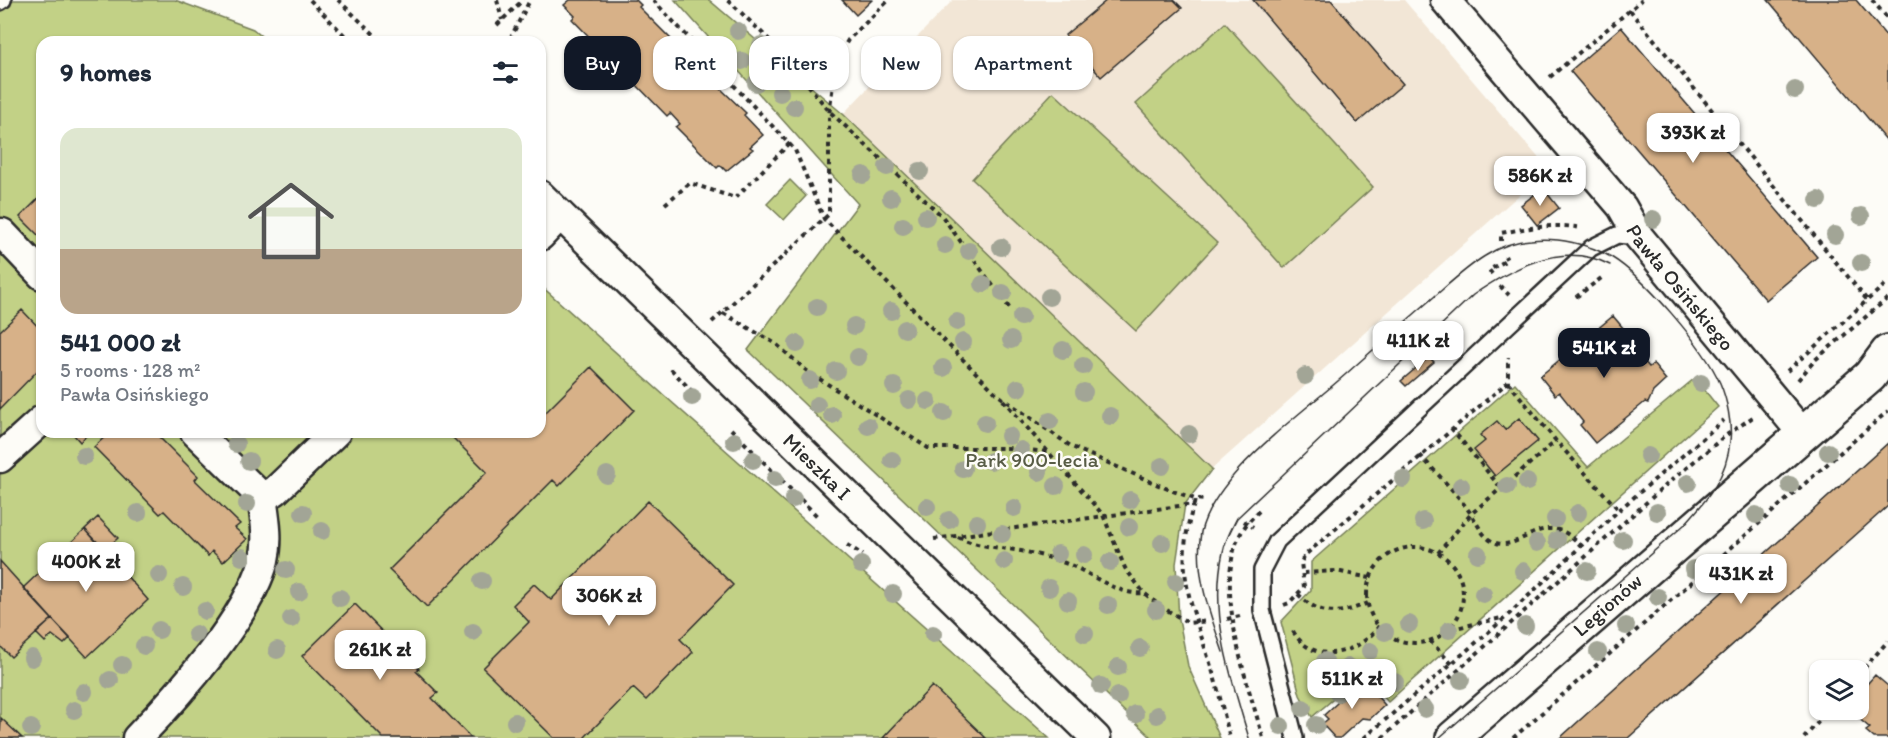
<!DOCTYPE html>
<html lang="en">
<head>
<meta charset="utf-8">
<style>
	body { margin:0; font-family:Itim,sans-serif; background:#f2f2f3; color:#1f2937; height:100vh; display:flex; flex-direction:column; font-size:22px; white-space:nowrap }
	* { box-sizing:border-box; margin:0 }
	p { font-size:20px; color:#747a83 }
	.icon { flex:none; width:33px; height:33px; fill:none; stroke:currentColor; stroke-width:2; stroke-linecap:round; stroke-linejoin:round }
	.map { position:relative; flex:1; overflow:hidden }
	.side { position:absolute; left:36px; top:36px; width:510px; height:402px; display:flex; flex-direction:column; background:#fff; border-radius:18px; box-shadow:0 2px 4px #0004 }
	.side>* { flex:none }
	.banner { position:absolute; left:564px; top:36px; width:570px; height:54px; display:flex; gap:12px }
	.tools { position:absolute; left:1809px; top:660px; display:grid; gap:12px }
	.tools a { display:grid; place-items:center; width:60px; height:60px; border-radius:12px; background:#fff; box-shadow:0 2px 4px #0004; font-size:30px }
	.price { position:absolute; translate:-50% -51px; padding:0 14px; border-radius:12px; background:#fff; color:#222; font-size:20px; line-height:39px; filter:drop-shadow(0 2px 3px #0008) }
	.price::after { content:''; position:absolute; left:50%; top:36px; width:18px; height:14px; margin-left:-9px; background:inherit; clip-path:polygon(0 0,100% 0,50% 100%) }
	.price.active { background:#111827; color:#fff }
	ul { padding:0; list-style:none }
	li { display:grid; align-content:center; gap:12px; height:318px; padding:0 24px }
	li span { display:grid; place-items:center; height:186px; border-radius:18px; color:#555 }
	li>.icon { margin-inline-start:auto }
	span .icon { width:108px; height:108px; fill:#fffc; stroke-width:1 }
	li b { font-size:26px }
	h2 { display:flex; justify-content:space-between; align-items:center; height:72px; padding:0 24px; font-size:26px }
	.pill { padding:0 21px; border-radius:18px; background:#fff; box-shadow:0 2px 4px #0004; font-size:21px; line-height:54px }
	.pill.active { background:#111827; color:#fff }
	.map>svg:first-child { display:block }
</style>
</head>
<body>
<div class="map">
<svg width="1888" height="738" viewBox="0 0 1888 738">
	<rect width="100%" height="100%" fill="#fdfcf7"/>
	<filter id="ink" filterUnits="userSpaceOnUse"><feTurbulence type="fractalNoise" baseFrequency=".0167" numOctaves="2"/><feDisplacementMap in="SourceGraphic" scale="12" xChannelSelector="R" yChannelSelector="G"/><feConvolveMatrix kernelMatrix="1 2 1 2 8 2 1 2 1" color-interpolation-filters="sRGB"/></filter>
	<g filter="url(#ink)">
		<path fill="#f2e6d6" d="M953,0H1404L1548,169L1212,469L843,114Z"/>
		<path fill="#c2d186" stroke="#767e58" stroke-width="1.5" d="M0,0H175L253,29L268,42H42V432H540V285L1049,738H0Z
			M675,0H709L843,114L1212,469L1185,504L1176,564L1179,620L1188,666L1220,738H1152L748,350L858,204Z
			M1225,23L1373,187L1284,268L1136,104Z
			M1053,92L1217,243L1136,331L972,179Z
			M790,180L806,196L784,220L767,204Z
			M1695,378L1718,407L1388,702L1363,674L1312,717L1300,695L1281,622L1311,590V562L1515,383L1588,467Z"/>
		<path fill="#d7b188" stroke="#2b2b2b" stroke-width="1.5" d="M570,0H636L641,5L639,7L683,51L685,50L697,62L695,64L746,113L744,115L763,135L750,147L753,149L726,171L720,165L717,168L676,127L680,124L670,113L667,116L623,71L626,68L616,59L613,61L572,19L575,16L564,5Z
			M842,0H872L856,15Z
			M1107,0H1174L1182,8L1101,77L1065,35Z
			M1253,0H1331L1403,84L1357,123Z
			M1768,0H1856L1888,38V142Z
			M1621,27L1817,257L1766,300L1570,71Z
			M1543,188L1559,208L1537,225L1521,205Z
			M42,195V239L20,217Z
			M22,310L42,331V366L0,409V331Z
			M1613,316L1629,335L1625,338L1649,367L1653,364L1666,380L1653,392L1648,403L1645,402L1595,443L1580,425L1583,422L1559,392L1555,395L1540,376Z
			M1429,357L1434,362L1406,386L1401,381Z
			M591,367L634,410L559,486L553,480L427,607L389,570L487,472L450,435L452,432H540V418Z
			M1519,418L1538,441L1495,476L1474,450L1485,441L1480,435L1497,421L1505,430Z
			M77,432H89V433L80,442L74,435Z
			M110,432H154L198,476L195,480L240,524L235,528L247,539L223,562L212,551L208,556L164,511L160,514L94,447Z
			M1888,443V506L1628,738H1560Z
			M648,501L733,585L680,639L693,652L646,700L633,688L584,738H554L483,668L529,622L513,605L534,584L551,600Z
			M98,517L118,538L105,550L85,529Z
			M85,529L148,600L87,657L23,588Z
			M0,561L52,619L11,657L0,646Z
			M355,604L419,669L416,671L438,693L432,698L471,738H383L302,656Z
			M52,619L70,638L64,644L52,635L45,642L36,633Z
			M1875,675L1888,686V738H1874L1866,731L1870,728L1851,712L1846,714L1850,710H1858V700L1862,695L1859,693Z
			M1362,680L1385,705L1370,719L1362,718L1340,738H1335L1322,724L1328,719L1324,715Z
			M932,686L986,738H883Z
			M1,718L22,738H0Z"/>
		<g fill="none" stroke-linecap="round" stroke-linejoin="round">
			<g stroke="#2b2b2b" stroke-width="20">
				<path id="lane" d="M0,2L3,0
					M1295,738L1262,610V570L1277,541L1591,248L1617,235L1639,237"/>
			</g>
			<g stroke="#2b2b2b" stroke-width="33">
				<g id="street">
					<path id="s1" d="M1445,0L1622,207L1639,237L1803,434"/>
					<path id="s2" d="M540,195L1096,738"/>
					<path d="M2,233L42,275"/>
					<path d="M540,236L560,215"/>
					<path d="M195,432L262,497L275,491L336,432"/>
					<path d="M0,458L42,420"/>
					<path d="M137,738C178,696 249,617 264,560C269,539 265,518 262,497"/>
				</g>
			</g>
			<g stroke="#2b2b2b" stroke-width="38">
				<g id="secondary">
					<path id="s3" d="M1453,738L1870,376L1888,352"/>
				</g>
			</g>
			<path stroke="#2b2b2b" stroke-width="4" stroke-dasharray="4.5 4.5" stroke-linecap="butt" d="M310,0L351,42
				M338,0L382,42
				M497,0L502,20
				M653,0L795,150L824,219L998,395L1072,447L1170,490L1195,499L1206,500
				M728,0L782,52L829,111L942,216L1010,309
				M1872,0L1888,19
				M1630,10L1867,300
				M497,25L523,0
				M510,39L530,0
				M1550,77L1642,0
				M665,204L690,183L735,198L790,143
				M1501,241V233C1527,228 1555,223 1581,228
				M1492,274L1489,270L1507,260L1505,256
				M1500,286L1509,295
				M1576,297L1604,276
				M723,313L776,344L807,371L928,448H1007L1048,452
				M712,322L829,214V115L836,61L848,40L889,0
				M671,369L701,401
				M1787,371L1888,282
				M1798,380L1815,360L1888,298
				M1508,382L1556,441L1619,510
				M1003,400L1103,515L1125,568L1144,593L1160,606L1189,623L1208,621
				M1451,428L1501,488
				M731,429L817,516
				M1420,455C1437,474 1457,493 1471,514C1477,522 1481,534 1490,540C1520,559 1542,502 1581,546
				M1194,504C1174,567 1189,598 1208,657C1217,683 1223,711 1230,738
				M1259,511C1254,516 1248,522 1244,528C1209,580 1248,683 1263,738
				M1244,521L1253,527
				M958,537C977,547 999,547 1021,551C1037,554 1055,559 1070,565C1093,574 1118,596 1144,593
				M934,539L1194,504L1195,499
				M847,545L863,555
				M1367 595a48 48 0 1 1 96 0a48 48 0 1 1-96 0Z
				M1438,553L1471,514L1556,441
				M1304,573L1336,571L1370,578
				M1298,594C1320,617 1340,615 1368,603
				M1284,605L1289,603L1304,587L1301,562L1305,555L1508,382V357
				M1227,619L1240,616
				M1451,629L1502,618
				M1293,631C1313,667 1359,654 1379,626
				M1430,641L1452,664
				M1858,675L1888,641
				M1364,738L1505,618L1619,510L1724,420
				M1382,738L1674,478L1725,436L1753,417
				M1513,738L1888,411
				M1804,738L1829,710"/>
			<use href="#lane" stroke="#fdfcf7" stroke-width="15"/>
			<use href="#street" stroke="#fdfcf7" stroke-width="28"/>
			<use href="#secondary" stroke="#fdfcf7" stroke-width="33"/>
			<path stroke="#2b2b2b" stroke-width="1.5" d="M1223,652C1210,614 1194,573 1201,532C1206,509 1224,486 1239,469C1270,435 1311,405 1346,374C1375,348 1405,322 1435,296C1451,282 1467,267 1485,256C1499,247 1514,241 1531,240C1557,237 1589,244 1611,257C1644,277 1705,348 1720,383C1727,399 1732,424 1730,441C1727,477 1707,500 1684,525L1439,738
				M1249,738C1231,678 1209,615 1223,552C1225,540 1232,528 1237,518L1473,295C1512,268 1562,240 1610,265"/>
		</g>
		<g fill="#a2a596">
			<circle cx="738" cy="31" r="9"/>
			<circle cx="761" cy="45" r="9"/>
			<circle cx="776" cy="59" r="9"/>
			<circle cx="742" cy="61" r="9"/>
			<circle cx="756" cy="83" r="9"/>
			<circle cx="1795" cy="90" r="9"/>
			<circle cx="780" cy="93" r="9"/>
			<circle cx="794" cy="107" r="9"/>
			<circle cx="887" cy="167" r="9"/>
			<circle cx="920" cy="171" r="9"/>
			<circle cx="863" cy="175" r="9"/>
			<circle cx="891" cy="198" r="9"/>
			<circle cx="1818" cy="200" r="9"/>
			<circle cx="1861" cy="216" r="9"/>
			<circle cx="926" cy="217" r="9"/>
			<circle cx="1653" cy="219" r="9"/>
			<circle cx="903" cy="226" r="9"/>
			<circle cx="1835" cy="235" r="9"/>
			<circle cx="945" cy="245" r="9"/>
			<circle cx="1001" cy="247" r="9"/>
			<circle cx="969" cy="251" r="9"/>
			<circle cx="1861" cy="263" r="9"/>
			<circle cx="983" cy="284" r="9"/>
			<circle cx="1003" cy="293" r="9"/>
			<circle cx="1049" cy="297" r="9"/>
			<circle cx="817" cy="307" r="9"/>
			<circle cx="891" cy="311" r="9"/>
			<circle cx="1021" cy="317" r="9"/>
			<circle cx="957" cy="322" r="9"/>
			<circle cx="854" cy="326" r="9"/>
			<circle cx="905" cy="329" r="9"/>
			<circle cx="1011" cy="340" r="9"/>
			<circle cx="963" cy="342" r="9"/>
			<circle cx="797" cy="344" r="9"/>
			<circle cx="1063" cy="350" r="9"/>
			<circle cx="858" cy="357" r="9"/>
			<circle cx="1083" cy="366" r="9"/>
			<circle cx="943" cy="368" r="9"/>
			<circle cx="836" cy="371" r="9"/>
			<circle cx="1305" cy="376" r="9"/>
			<circle cx="810" cy="380" r="9"/>
			<circle cx="1701" cy="383" r="9"/>
			<circle cx="894" cy="386" r="9"/>
			<circle cx="1018" cy="388" r="9"/>
			<circle cx="1084" cy="392" r="9"/>
			<circle cx="692" cy="397" r="9"/>
			<circle cx="909" cy="400" r="9"/>
			<circle cx="928" cy="401" r="9"/>
			<circle cx="817" cy="405" r="9"/>
			<circle cx="944" cy="413" r="9"/>
			<circle cx="832" cy="415" r="9"/>
			<circle cx="1110" cy="416" r="9"/>
			<circle cx="1050" cy="421" r="9"/>
			<circle cx="985" cy="423" r="9"/>
			<circle cx="868" cy="426" r="9"/>
			<circle cx="1189" cy="434" r="9"/>
			<circle cx="1009" cy="436" r="9"/>
			<circle cx="734" cy="441" r="9"/>
			<circle cx="236" cy="444" r="9"/>
			<circle cx="1021" cy="450" r="9"/>
			<circle cx="1828" cy="452" r="9"/>
			<circle cx="84" cy="456" r="9"/>
			<circle cx="1648" cy="456" r="9"/>
			<circle cx="753" cy="460" r="9"/>
			<circle cx="892" cy="460" r="9"/>
			<circle cx="249" cy="461" r="9"/>
			<circle cx="991" cy="461" r="9"/>
			<circle cx="1162" cy="466" r="9"/>
			<circle cx="963" cy="469" r="9"/>
			<circle cx="1039" cy="472" r="9"/>
			<circle cx="607" cy="475" r="9"/>
			<circle cx="775" cy="479" r="9"/>
			<circle cx="1403" cy="479" r="9"/>
			<circle cx="1527" cy="482" r="9"/>
			<circle cx="1688" cy="483" r="9"/>
			<circle cx="1790" cy="485" r="9"/>
			<circle cx="1056" cy="486" r="9"/>
			<circle cx="1461" cy="486" r="9"/>
			<circle cx="1507" cy="486" r="9"/>
			<circle cx="793" cy="499" r="9"/>
			<circle cx="1130" cy="500" r="9"/>
			<circle cx="247" cy="504" r="9"/>
			<circle cx="927" cy="507" r="9"/>
			<circle cx="1014" cy="508" r="9"/>
			<circle cx="1657" cy="512" r="9"/>
			<circle cx="138" cy="513" r="9"/>
			<circle cx="303" cy="513" r="9"/>
			<circle cx="1578" cy="513" r="9"/>
			<circle cx="1756" cy="515" r="9"/>
			<circle cx="1555" cy="519" r="9"/>
			<circle cx="949" cy="520" r="9"/>
			<circle cx="1423" cy="521" r="9"/>
			<circle cx="977" cy="523" r="9"/>
			<circle cx="1129" cy="527" r="9"/>
			<circle cx="322" cy="531" r="9"/>
			<circle cx="1002" cy="534" r="9"/>
			<circle cx="1557" cy="540" r="9"/>
			<circle cx="1623" cy="540" r="9"/>
			<circle cx="1162" cy="543" r="9"/>
			<circle cx="1537" cy="543" r="9"/>
			<circle cx="1058" cy="554" r="9"/>
			<circle cx="1478" cy="554" r="9"/>
			<circle cx="1084" cy="555" r="9"/>
			<circle cx="242" cy="557" r="9"/>
			<circle cx="1004" cy="561" r="9"/>
			<circle cx="1110" cy="562" r="9"/>
			<circle cx="861" cy="565" r="9"/>
			<circle cx="1693" cy="569" r="9"/>
			<circle cx="286" cy="570" r="9"/>
			<circle cx="1523" cy="571" r="9"/>
			<circle cx="1587" cy="571" r="9"/>
			<circle cx="159" cy="575" r="9"/>
			<circle cx="482" cy="581" r="9"/>
			<circle cx="1176" cy="582" r="9"/>
			<circle cx="183" cy="587" r="9"/>
			<circle cx="1049" cy="588" r="9"/>
			<circle cx="299" cy="592" r="9"/>
			<circle cx="893" cy="594" r="9"/>
			<circle cx="1483" cy="594" r="9"/>
			<circle cx="1658" cy="597" r="9"/>
			<circle cx="340" cy="598" r="9"/>
			<circle cx="1068" cy="601" r="9"/>
			<circle cx="1108" cy="605" r="9"/>
			<circle cx="1156" cy="610" r="9"/>
			<circle cx="205" cy="611" r="9"/>
			<circle cx="291" cy="619" r="9"/>
			<circle cx="1409" cy="624" r="9"/>
			<circle cx="1525" cy="626" r="9"/>
			<circle cx="1626" cy="626" r="9"/>
			<circle cx="159" cy="630" r="9"/>
			<circle cx="1449" cy="630" r="9"/>
			<circle cx="473" cy="632" r="9"/>
			<circle cx="1385" cy="632" r="9"/>
			<circle cx="196" cy="634" r="9"/>
			<circle cx="933" cy="634" r="9"/>
			<circle cx="1085" cy="634" r="9"/>
			<circle cx="144" cy="646" r="9"/>
			<circle cx="1140" cy="648" r="9"/>
			<circle cx="277" cy="650" r="9"/>
			<circle cx="1370" cy="651" r="9"/>
			<circle cx="1598" cy="652" r="9"/>
			<circle cx="32" cy="658" r="9"/>
			<circle cx="1325" cy="661" r="9"/>
			<circle cx="122" cy="665" r="9"/>
			<circle cx="1118" cy="667" r="9"/>
			<circle cx="1348" cy="667" r="9"/>
			<circle cx="1372" cy="672" r="9"/>
			<circle cx="110" cy="680" r="9"/>
			<circle cx="1461" cy="680" r="9"/>
			<circle cx="1395" cy="682" r="9"/>
			<circle cx="1101" cy="686" r="9"/>
			<circle cx="84" cy="692" r="9"/>
			<circle cx="1338" cy="693" r="9"/>
			<circle cx="1118" cy="696" r="9"/>
			<circle cx="1303" cy="708" r="9"/>
			<circle cx="1425" cy="709" r="9"/>
			<circle cx="74" cy="710" r="9"/>
			<circle cx="1135" cy="714" r="9"/>
			<circle cx="1157" cy="715" r="9"/>
			<circle cx="515" cy="722" r="9"/>
			<circle cx="1316" cy="725" r="9"/>
			<circle cx="1281" cy="726" r="9"/>
			<circle cx="31" cy="728" r="9"/>
		</g>
	</g>
	<g text-anchor="middle" dominant-baseline="central" stroke-width="5" stroke-linejoin="round" paint-order="stroke">
		<g font-size="21" fill="#2b2b2b" stroke="#fdfcf7">
			<text stroke="none"><textPath href="#s1" startOffset="372">Pawła Osińskiego</textPath></text>
			<text stroke="none"><textPath href="#s2" startOffset="388">Mieszka I</textPath></text>
			<text stroke="none"><textPath href="#s3" startOffset="204">Legionów</textPath></text>
		</g>
		<g font-size="21" fill="#585d46" stroke="#fdfcf7">
			<text x="1032" y="459">Park 900-lecia</text>
		</g>
	</g>
</svg>
<div class="tools">
<a><svg class="icon" aria-label="layers" viewBox="0 0 24 24"><path d="M12 4l9 5-9 5-9-5zM3 14l9 5 9-5"/></svg></a>
</div>
<b class="price" style="left:1693px;top:164px">393K zł</b>
<b class="price" style="left:1540px;top:207px">586K zł</b>
<b class="price" style="left:1418px;top:372px">411K zł</b>
<b class="price active" style="left:1604px;top:379px">541K zł</b>
<b class="price" style="left:86px;top:593px">400K zł</b>
<b class="price" style="left:1741px;top:605px">431K zł</b>
<b class="price" style="left:609px;top:627px">306K zł</b>
<b class="price" style="left:380px;top:681px">261K zł</b>
<b class="price" style="left:1352px;top:710px">511K zł</b>
<div class="banner">
<a class="pill active">Buy</a>
<a class="pill">Rent</a>
<a class="pill">Filters</a>
<a class="pill">New</a>
<a class="pill">Apartment</a>
</div>
<section class="side">
<h2>9 homes<svg class="icon" aria-label="filters" viewBox="0 0 24 24"><path d="M4 7h16M4 17h16"/><circle cx="9" cy="7" r="2"/><circle cx="15" cy="17" r="2"/></svg></h2>
<ul>
<li><span style="background:linear-gradient(#dfe7d0 65%,#b9a48a 0)"><svg class="icon" aria-label="home" viewBox="0 0 24 24"><path d="M3 11l9-7 9 7M6 9v11h12V9"/></svg></span><div><b>541 000 zł</b><p>5 rooms · 128 m²</p><p>Pawła Osińskiego</p></div></li>
</ul>
</section>
</div>
</body>
</html>
